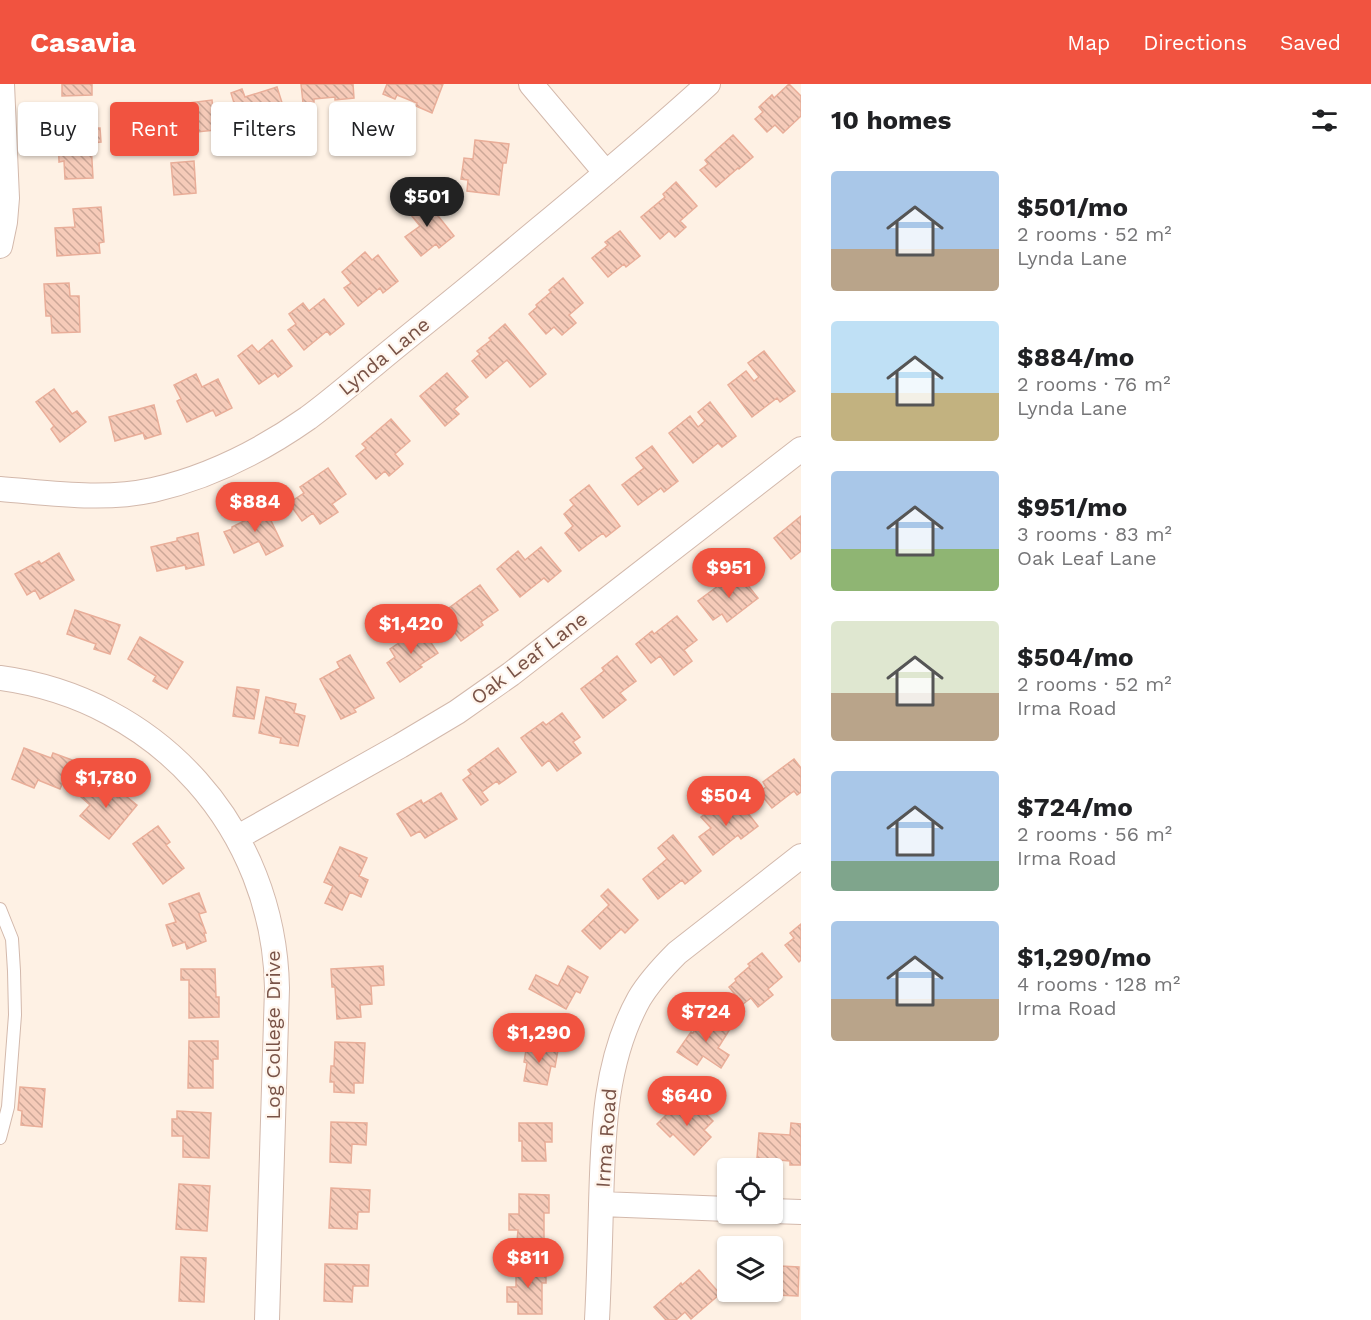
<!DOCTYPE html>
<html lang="en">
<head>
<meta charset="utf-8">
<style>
	body { margin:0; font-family:"Work Sans",sans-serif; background:#f2f2f2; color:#202124; height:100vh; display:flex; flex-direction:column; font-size:22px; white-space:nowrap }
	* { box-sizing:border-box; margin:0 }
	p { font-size:20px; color:#757577 }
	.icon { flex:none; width:33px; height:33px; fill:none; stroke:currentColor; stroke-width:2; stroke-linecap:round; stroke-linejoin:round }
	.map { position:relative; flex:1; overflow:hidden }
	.drawer { display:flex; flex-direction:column; background:#fff; width:570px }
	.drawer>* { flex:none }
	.hud { position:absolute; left:18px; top:18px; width:570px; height:54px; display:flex; gap:12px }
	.fabs { position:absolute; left:717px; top:1074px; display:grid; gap:12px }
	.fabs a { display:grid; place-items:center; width:66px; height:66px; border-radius:6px; background:#fff; box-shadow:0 2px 4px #0004; font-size:30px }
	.price { position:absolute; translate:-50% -51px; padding:0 14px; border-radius:21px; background:#f15340; color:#fff; font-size:20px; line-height:39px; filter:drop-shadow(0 2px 3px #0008) }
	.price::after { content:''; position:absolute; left:50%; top:36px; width:18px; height:14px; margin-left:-9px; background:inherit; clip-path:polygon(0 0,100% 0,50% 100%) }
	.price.active { background:#222; color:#fff }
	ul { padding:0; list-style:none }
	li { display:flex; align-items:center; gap:18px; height:150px; padding:0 30px }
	li span { display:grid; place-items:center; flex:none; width:168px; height:120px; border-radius:6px; color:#555 }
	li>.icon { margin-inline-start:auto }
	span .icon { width:72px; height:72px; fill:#fffc; stroke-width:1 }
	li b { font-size:26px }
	h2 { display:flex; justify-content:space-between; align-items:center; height:72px; padding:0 30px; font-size:26px }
	.tag { padding:0 21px; border-radius:6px; background:#fff; box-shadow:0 2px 4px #0004; font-size:21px; line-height:54px }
	.tag.active { background:#f15340; color:#fff }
	header { display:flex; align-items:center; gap:36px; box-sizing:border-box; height:84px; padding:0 30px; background:#f15340; color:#fff }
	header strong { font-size:28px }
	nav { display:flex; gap:33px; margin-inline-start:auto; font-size:21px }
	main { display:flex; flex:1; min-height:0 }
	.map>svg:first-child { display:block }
</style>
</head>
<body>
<header>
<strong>Casavia</strong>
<nav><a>Map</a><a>Directions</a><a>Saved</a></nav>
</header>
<main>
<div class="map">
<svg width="801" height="1236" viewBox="0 0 801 1236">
	<defs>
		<pattern id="building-back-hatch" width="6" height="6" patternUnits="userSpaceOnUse" patternTransform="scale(1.5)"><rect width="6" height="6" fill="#f6cbb9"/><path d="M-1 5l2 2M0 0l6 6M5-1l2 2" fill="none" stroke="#cca798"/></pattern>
	</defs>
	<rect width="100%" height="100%" fill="#fef1e4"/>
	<path fill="url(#building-back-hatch)" stroke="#e9ae99" stroke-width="1.5" d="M62,0H92V11L62,12Z
		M301,0H353L354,14L335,16V13L314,15V18L303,19Z
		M387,0H443L432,29L416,22L417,19L397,11L395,15L383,10Z
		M789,0L801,12V32L783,49L775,41L767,48L755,35L763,28L759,23L772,11L774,14Z
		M277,3L285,28L241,42L231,9L242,5L245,13Z
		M212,16L215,46L197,48L196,43L175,45L173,21Z
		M100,44L101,58L91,59L93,94L65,95L64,77L59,78L58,45Z
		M733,51L753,73L739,85L738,84L716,103L700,86L708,80L705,76Z
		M475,56L509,60L506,79H503L499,111L467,107L468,96L461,95L464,74L473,75Z
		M194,77L196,109L174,111L171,79Z
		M676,98L697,122L680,137L686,143L675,153L669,147L660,155L641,133L665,113L663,110Z
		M423,113L454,152L439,164L436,160L421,172L405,153L420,142L407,126Z
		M101,123L104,158L99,159L100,169L57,172L55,144L75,143L73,125Z
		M620,147L640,172L626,183L624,180L608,193L592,174L608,161L605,158Z
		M365,168L372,176L378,171L398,197L383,209L380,204L358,222L344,204L351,199L342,188Z
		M563,194L583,219L569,231L576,239L562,251L554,243L546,250L529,230L537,223L536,221L551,208L549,206Z
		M69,199L70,212H79L80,248L52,249L51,232H46L44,200Z
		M324,215L344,240L330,251L327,247L304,266L288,246L296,240L289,230L303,219L309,227Z
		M505,240L546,290L530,303L507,276L486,294L472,277L480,270L477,267L491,256L489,254Z
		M272,256L292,282L278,293L275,289L259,300L238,272L252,261L258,268Z
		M764,267L795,307L780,318L777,314L752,333L728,301L746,287L754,297L759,293L748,279Z
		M447,289L468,313L454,325L459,330L445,342L420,312Z
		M196,290L202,303L218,295L232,324L216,332L213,326L187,338L177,317L181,315L174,301Z
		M54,305L72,330L77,327L86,338L60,358L51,345L54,342L36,318Z
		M710,318L736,352L722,363L718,359L693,379L669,349L690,332L698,343L705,337L698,328Z
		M154,321L161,350L145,355L143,349L115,357L109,333Z
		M391,335L410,357L395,370L403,380L389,392L385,387L376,395L356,372L366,364L362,360Z
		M652,362L678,397L664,408L661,404L638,421L622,401L644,384L636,374Z
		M328,384L346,410L332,420L338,428L320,440L313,429L302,437L289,419L304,409L300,403Z
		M589,401L620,442L606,453L603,449L579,467L565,449L573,442L564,430L574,421L570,416Z
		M265,424L283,462L266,471L259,457L234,469L224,448L232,445V443L250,434L249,431Z
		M801,432V467L791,475L774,454Z
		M198,449L204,481L186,485L185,481L157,487L151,463L177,457V454Z
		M541,463L561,487L548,498L544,494L520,513L497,485L518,467L525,476Z
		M59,469L74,496L40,515L35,506L27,511L15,490L39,477L41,480Z
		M739,490L758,514L727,538L722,530L713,536L698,517L718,502L720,504Z
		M480,501L498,526L481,538L483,541L461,557L447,538L455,532L449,524Z
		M75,526L120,541L110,570L94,565L96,560L67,550Z
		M677,532L697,556L684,566L692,577L674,591L660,572L651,579L636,560L652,547L654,550Z
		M421,544L438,569L420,581L422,583L400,598L387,579L395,573L390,565Z
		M140,553L183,578L167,605L153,597L156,592L128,575Z
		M350,571L374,614L354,625L356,628L341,635L320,595L340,584L337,578Z
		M617,572L636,597L620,609L626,616L603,634L581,605L604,587L602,584Z
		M237,603L259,606L254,635L233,632Z
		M266,613L296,620L294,629L305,632L298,662L280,659L281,654L259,649Z
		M562,629L580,653L573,658L581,669L557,687L549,676L542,682L521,654L543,638L546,641Z
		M24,664L51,674L53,669L72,676L60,705L38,696L34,704L12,695Z
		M498,664L516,688L499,700L497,697L482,708L488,716L481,721L463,696L471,690L468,686Z
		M794,675L801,684V708L797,711L794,707L772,724L759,708L766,703L763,698Z
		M95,696L118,714L122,709L137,721L109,755L80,732L90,721L81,713Z
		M441,709L457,735L425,754L420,747L411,752L397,730L421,716L423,720Z
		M740,719L758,742L741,755L738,751L713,771L699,753L711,744L701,733L717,721L725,731Z
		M158,742L170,758L166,761L184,784L163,800L133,760Z
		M673,751L701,787L685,800L682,796L658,815L643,795L667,775L658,764Z
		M340,763L367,774L359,792L368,796L361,813L350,808L342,826L325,819L333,802L324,798Z
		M608,805L638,836L625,849L621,845L600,865L582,847L609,821L601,812Z
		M199,809L206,828L199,830L206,849H204L206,857L187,865L185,858L173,862L166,841L176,838L169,820Z
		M801,840V876L799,878L785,861L794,854L790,849Z
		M762,869L782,893L768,905L773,911L758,923L751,914L743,920L729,903L736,897L735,895L750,882L748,880Z
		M383,882L384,901L371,902L372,920L360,921L361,933L337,935L335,903H332L331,885Z
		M568,882L588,893L580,909L576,907L566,925L529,905L536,891L558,902Z
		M181,885H215L216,913H219V933L189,934V896H181Z
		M706,930L730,945L718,964L729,971L721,984L703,972L697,981L677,968L691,948L693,949Z
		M189,957H218V975H213V1004H188Z
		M335,958L365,959L363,999H354V1009L334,1008V998H330L331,982H334Z
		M527,960L558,966L555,983L551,982L547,1001L524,997L527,979L524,978Z
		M20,1003L45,1005L42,1043L21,1041L22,1027L18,1026Z
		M678,1019L691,1032L700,1024L713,1037L704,1046L711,1053L694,1071L673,1050L670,1053L657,1040Z
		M177,1027L211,1029L209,1074L183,1073V1052H172V1035H177Z
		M331,1038L367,1039L366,1061L352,1060L351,1079L330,1078Z
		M519,1039H552V1058H545L546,1077H522V1057H519Z
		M791,1039L801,1040V1081H790V1077L757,1074L759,1049L790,1051Z
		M179,1100L210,1102L207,1147L176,1145Z
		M331,1104L370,1106L369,1128H358L357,1145L329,1144Z
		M519,1110L549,1111V1129H544V1158H517L518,1146H509V1130H519Z
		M181,1173L206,1174L204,1218L179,1217Z
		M325,1180L369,1181L368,1202H353L352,1218L324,1217Z
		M516,1181H546V1199H542V1230H518V1218H507V1203H516Z
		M780,1182L799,1183L798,1212L749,1210V1208H772V1187H779Z
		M699,1186L720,1210L691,1235L685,1228L676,1236H666L654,1223L679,1201L681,1199L682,1201Z"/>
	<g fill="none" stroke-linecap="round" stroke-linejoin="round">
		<g stroke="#d3b9ac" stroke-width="14">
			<path id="lane" d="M0,825L12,855L14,887L15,931L8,1023L0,1054"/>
		</g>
		<g stroke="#d3b9ac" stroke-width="26">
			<path id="street" d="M531,0L606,89
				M0,162L5,138L7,114L2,0
				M0,405C51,409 103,417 153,406C210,393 261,367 308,334C331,317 353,298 375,280C411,250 448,221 484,191C559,128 636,66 708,0
				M0,594C158,615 274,745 277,904L267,1236
				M238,753L400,662L457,628L511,590L801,365
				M601,1120L728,1125
				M772,1127L801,1128
				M597,1236C599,1198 600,1159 601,1121C603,1051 604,978 639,915C649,898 663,883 677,869L801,772"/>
		</g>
		<use href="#lane" stroke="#fff" stroke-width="12"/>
		<use href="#street" stroke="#fff" stroke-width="24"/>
	</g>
	<g text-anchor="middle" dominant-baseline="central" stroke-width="4.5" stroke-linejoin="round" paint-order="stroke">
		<g font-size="20" fill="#795347" stroke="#fff5ec">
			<text transform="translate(384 272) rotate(-39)">Lynda Lane</text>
			<text transform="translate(529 574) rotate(-37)">Oak Leaf Lane</text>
			<text transform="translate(273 951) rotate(-90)">Log College Drive</text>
			<text transform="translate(606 1054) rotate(-86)">Irma Road</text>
		</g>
	</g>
</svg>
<div class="fabs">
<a><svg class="icon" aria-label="locate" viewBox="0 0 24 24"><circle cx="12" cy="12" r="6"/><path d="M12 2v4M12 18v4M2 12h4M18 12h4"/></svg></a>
<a><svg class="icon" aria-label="layers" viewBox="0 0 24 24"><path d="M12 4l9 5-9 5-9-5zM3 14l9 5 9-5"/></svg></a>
</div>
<b class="price active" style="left:427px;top:144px">$501</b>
<b class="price" style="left:255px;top:449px">$884</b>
<b class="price" style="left:729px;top:515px">$951</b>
<b class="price" style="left:411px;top:571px">$1,420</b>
<b class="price" style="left:106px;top:725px">$1,780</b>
<b class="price" style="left:726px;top:743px">$504</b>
<b class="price" style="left:706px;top:959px">$724</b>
<b class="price" style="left:539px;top:980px">$1,290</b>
<b class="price" style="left:687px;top:1043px">$640</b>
<b class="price" style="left:528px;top:1205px">$811</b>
<div class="hud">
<a class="tag">Buy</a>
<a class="tag active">Rent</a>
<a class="tag">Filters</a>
<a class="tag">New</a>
</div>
</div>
<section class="drawer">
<h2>10 homes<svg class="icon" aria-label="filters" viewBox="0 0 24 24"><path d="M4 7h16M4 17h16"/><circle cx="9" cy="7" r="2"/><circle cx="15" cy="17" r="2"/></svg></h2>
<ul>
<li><span style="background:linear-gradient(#a9c7e8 65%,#b9a48a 0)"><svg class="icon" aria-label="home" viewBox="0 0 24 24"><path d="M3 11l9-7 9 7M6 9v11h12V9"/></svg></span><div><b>$501/mo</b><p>2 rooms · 52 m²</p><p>Lynda Lane</p></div></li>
<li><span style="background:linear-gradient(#bfe0f5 60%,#c2b280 0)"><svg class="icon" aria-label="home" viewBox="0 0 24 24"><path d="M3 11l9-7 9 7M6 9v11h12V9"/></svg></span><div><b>$884/mo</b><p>2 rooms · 76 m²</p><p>Lynda Lane</p></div></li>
<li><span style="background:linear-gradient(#a9c7e8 65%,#8fb573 0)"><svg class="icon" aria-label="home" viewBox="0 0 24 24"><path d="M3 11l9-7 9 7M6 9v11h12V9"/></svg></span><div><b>$951/mo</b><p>3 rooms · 83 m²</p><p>Oak Leaf Lane</p></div></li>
<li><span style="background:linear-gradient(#dfe7d0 60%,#b9a48a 0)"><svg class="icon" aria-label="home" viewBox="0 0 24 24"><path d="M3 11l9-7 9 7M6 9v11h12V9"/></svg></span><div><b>$504/mo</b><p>2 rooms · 52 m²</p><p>Irma Road</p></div></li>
<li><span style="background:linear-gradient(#a9c7e8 75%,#7fa58c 0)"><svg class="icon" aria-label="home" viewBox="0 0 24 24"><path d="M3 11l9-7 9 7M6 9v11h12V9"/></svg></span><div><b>$724/mo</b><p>2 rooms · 56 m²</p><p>Irma Road</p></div></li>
<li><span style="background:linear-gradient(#a9c7e8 65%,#b9a48a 0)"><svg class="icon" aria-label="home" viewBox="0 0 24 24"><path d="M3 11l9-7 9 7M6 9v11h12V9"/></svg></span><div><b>$1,290/mo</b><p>4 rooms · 128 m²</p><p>Irma Road</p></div></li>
</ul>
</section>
</main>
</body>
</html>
